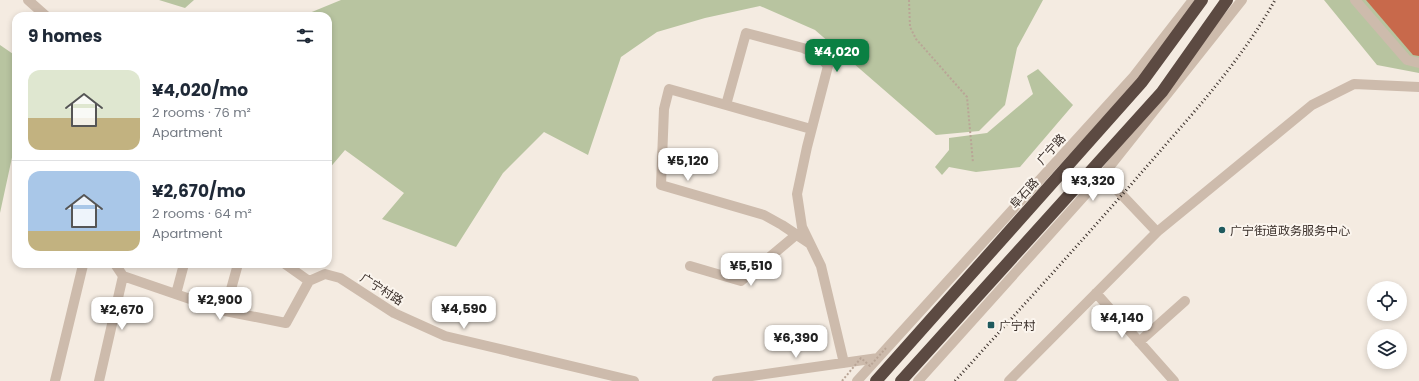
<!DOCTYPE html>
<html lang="en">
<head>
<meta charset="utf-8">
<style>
	body { margin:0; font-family:Poppins,"Noto Sans SC",sans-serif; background:#f6f6f7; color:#1f2937; height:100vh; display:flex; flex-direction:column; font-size:15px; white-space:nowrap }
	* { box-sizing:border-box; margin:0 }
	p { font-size:13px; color:#747a83 }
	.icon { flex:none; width:22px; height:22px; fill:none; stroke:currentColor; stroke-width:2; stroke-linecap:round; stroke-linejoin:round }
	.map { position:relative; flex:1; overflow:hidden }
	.sheet { position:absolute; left:12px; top:12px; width:320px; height:256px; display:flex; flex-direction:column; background:#fff; border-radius:12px; box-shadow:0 2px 6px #0003 }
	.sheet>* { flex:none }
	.buttons { position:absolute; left:1367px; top:281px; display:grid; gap:8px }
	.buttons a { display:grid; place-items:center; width:40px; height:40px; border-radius:50%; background:#fff; box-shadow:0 2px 6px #0003; font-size:20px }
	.price { position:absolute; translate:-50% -34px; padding:0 9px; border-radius:8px; background:#fff; color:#222; font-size:13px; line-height:26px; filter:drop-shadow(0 1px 2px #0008) }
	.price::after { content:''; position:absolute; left:50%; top:24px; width:12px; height:9px; margin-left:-6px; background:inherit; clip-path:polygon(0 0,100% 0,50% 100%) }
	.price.selected { background:#0b8043; color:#fff }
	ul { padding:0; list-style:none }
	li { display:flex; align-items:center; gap:12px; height:100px; padding:0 16px }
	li+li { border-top:1px solid #e0e1e3 }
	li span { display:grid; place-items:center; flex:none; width:112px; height:80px; border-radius:12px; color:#555 }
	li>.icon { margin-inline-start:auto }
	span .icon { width:48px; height:48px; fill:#fffc; stroke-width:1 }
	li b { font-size:17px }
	h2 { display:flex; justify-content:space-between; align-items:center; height:48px; padding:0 16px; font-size:17px }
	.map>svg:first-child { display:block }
</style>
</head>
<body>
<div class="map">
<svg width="1419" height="381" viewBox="0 0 1419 381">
	<rect width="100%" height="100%" fill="#f4ebe1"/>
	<path fill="#b8c4a0" d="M159,0H194L185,8Z
		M341,0H1043L1017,48L1005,105L979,131L936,135L815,30L760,6L705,18L657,32L621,57L588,155L544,132L503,173L456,247L382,219L404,193L345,150L328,170V16H302Z
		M1324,0H1419V73L1377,65Z
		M0,45L16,56V139L0,213Z
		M1038,69L1073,105L1020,167L976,172L949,167L942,175L935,167L949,150V138L987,133L1033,94L1027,76Z"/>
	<path fill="#c8694b" d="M1366,0H1419V56L1413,55Z"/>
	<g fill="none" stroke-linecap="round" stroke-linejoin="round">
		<path stroke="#b9a596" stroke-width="2" stroke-dasharray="2 2" stroke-linecap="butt" d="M909,0L910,27L916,39L967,97L973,163"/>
		<path stroke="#cdbbac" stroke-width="10" d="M28,0L46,16
			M1355,0L1407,60L1419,63
			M726,105L669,89L664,109L661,185L764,215L782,225L809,243
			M811,129L726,105L746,33L803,48L818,55L828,66L807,147L797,194L802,227L821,266L844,363
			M1103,175L1157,232
			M115,264L123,276L225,311L286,323L309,281
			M285,264L309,281
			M690,266L741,281L796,235
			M309,281L325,274L340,278L394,313L445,336L634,381
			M1096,293L1174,381
			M176,294L184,264
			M225,311L238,264
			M1139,342L1185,301
			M55,381L83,265
			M99,381L123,276
			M717,381L878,358
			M857,381L1134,76L1193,0
			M918,381L1103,175L1242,0
			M1009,381L1157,232L1312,105L1354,84L1419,87"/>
		<path stroke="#5c4a42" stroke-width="12" d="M876,381L1142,82L1202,0
			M901,381L1162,92L1227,0"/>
		<path stroke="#3b302b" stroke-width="3" stroke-dasharray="1 3" stroke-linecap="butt" d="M955,381C1020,309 1085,238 1148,165C1194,112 1241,61 1275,0"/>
		<path stroke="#b9a596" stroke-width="2" stroke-dasharray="2 2" stroke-linecap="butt" d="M842,381L861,358L870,366L886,348"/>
	</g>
	<g fill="#1f5a5e" stroke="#fbf5ee" stroke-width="1.5">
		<circle cx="1222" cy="230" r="4"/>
		<rect x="987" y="321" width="8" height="8" rx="2"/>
	</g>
	<g text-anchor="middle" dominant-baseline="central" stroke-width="4" stroke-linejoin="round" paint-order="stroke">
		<g font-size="12" fill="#3b302b" stroke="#fbf5ee">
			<text transform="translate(1051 149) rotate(-48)">广宁路</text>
			<text transform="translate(1024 193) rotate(-48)">阜石路</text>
			<text transform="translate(382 289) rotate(32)">广宁村路</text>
		</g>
		<g font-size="12" fill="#3b302b" stroke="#fbf5ee" text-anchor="start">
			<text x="1230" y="230">广宁街道政务服务中心</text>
			<text x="999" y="325">广宁村</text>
		</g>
	</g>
</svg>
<div class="buttons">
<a><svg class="icon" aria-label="locate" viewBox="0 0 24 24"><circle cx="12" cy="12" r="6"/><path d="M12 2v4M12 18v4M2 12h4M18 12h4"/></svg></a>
<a><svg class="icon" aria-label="layers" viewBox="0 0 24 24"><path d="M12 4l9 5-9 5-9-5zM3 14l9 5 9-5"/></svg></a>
</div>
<b class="price selected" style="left:837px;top:73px">¥4,020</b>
<b class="price" style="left:688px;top:182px">¥5,120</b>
<b class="price" style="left:1093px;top:202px">¥3,320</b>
<b class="price" style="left:751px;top:287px">¥5,510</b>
<b class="price" style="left:220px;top:321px">¥2,900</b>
<b class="price" style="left:464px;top:330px">¥4,590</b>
<b class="price" style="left:122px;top:331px">¥2,670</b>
<b class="price" style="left:1122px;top:339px">¥4,140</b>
<b class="price" style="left:796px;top:359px">¥6,390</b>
<section class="sheet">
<h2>9 homes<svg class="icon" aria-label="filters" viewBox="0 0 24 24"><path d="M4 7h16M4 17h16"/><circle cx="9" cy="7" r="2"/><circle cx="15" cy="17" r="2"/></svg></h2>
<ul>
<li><span style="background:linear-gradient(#dfe7d0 60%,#c2b280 0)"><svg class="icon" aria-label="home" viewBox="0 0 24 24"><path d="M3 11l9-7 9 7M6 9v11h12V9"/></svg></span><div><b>¥4,020/mo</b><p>2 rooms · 76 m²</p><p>Apartment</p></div></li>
<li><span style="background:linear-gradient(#a9c7e8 75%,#c2b280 0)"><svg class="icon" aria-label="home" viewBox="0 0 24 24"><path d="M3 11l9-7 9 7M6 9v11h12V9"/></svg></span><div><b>¥2,670/mo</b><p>2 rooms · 64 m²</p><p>Apartment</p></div></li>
</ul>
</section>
</div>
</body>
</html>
